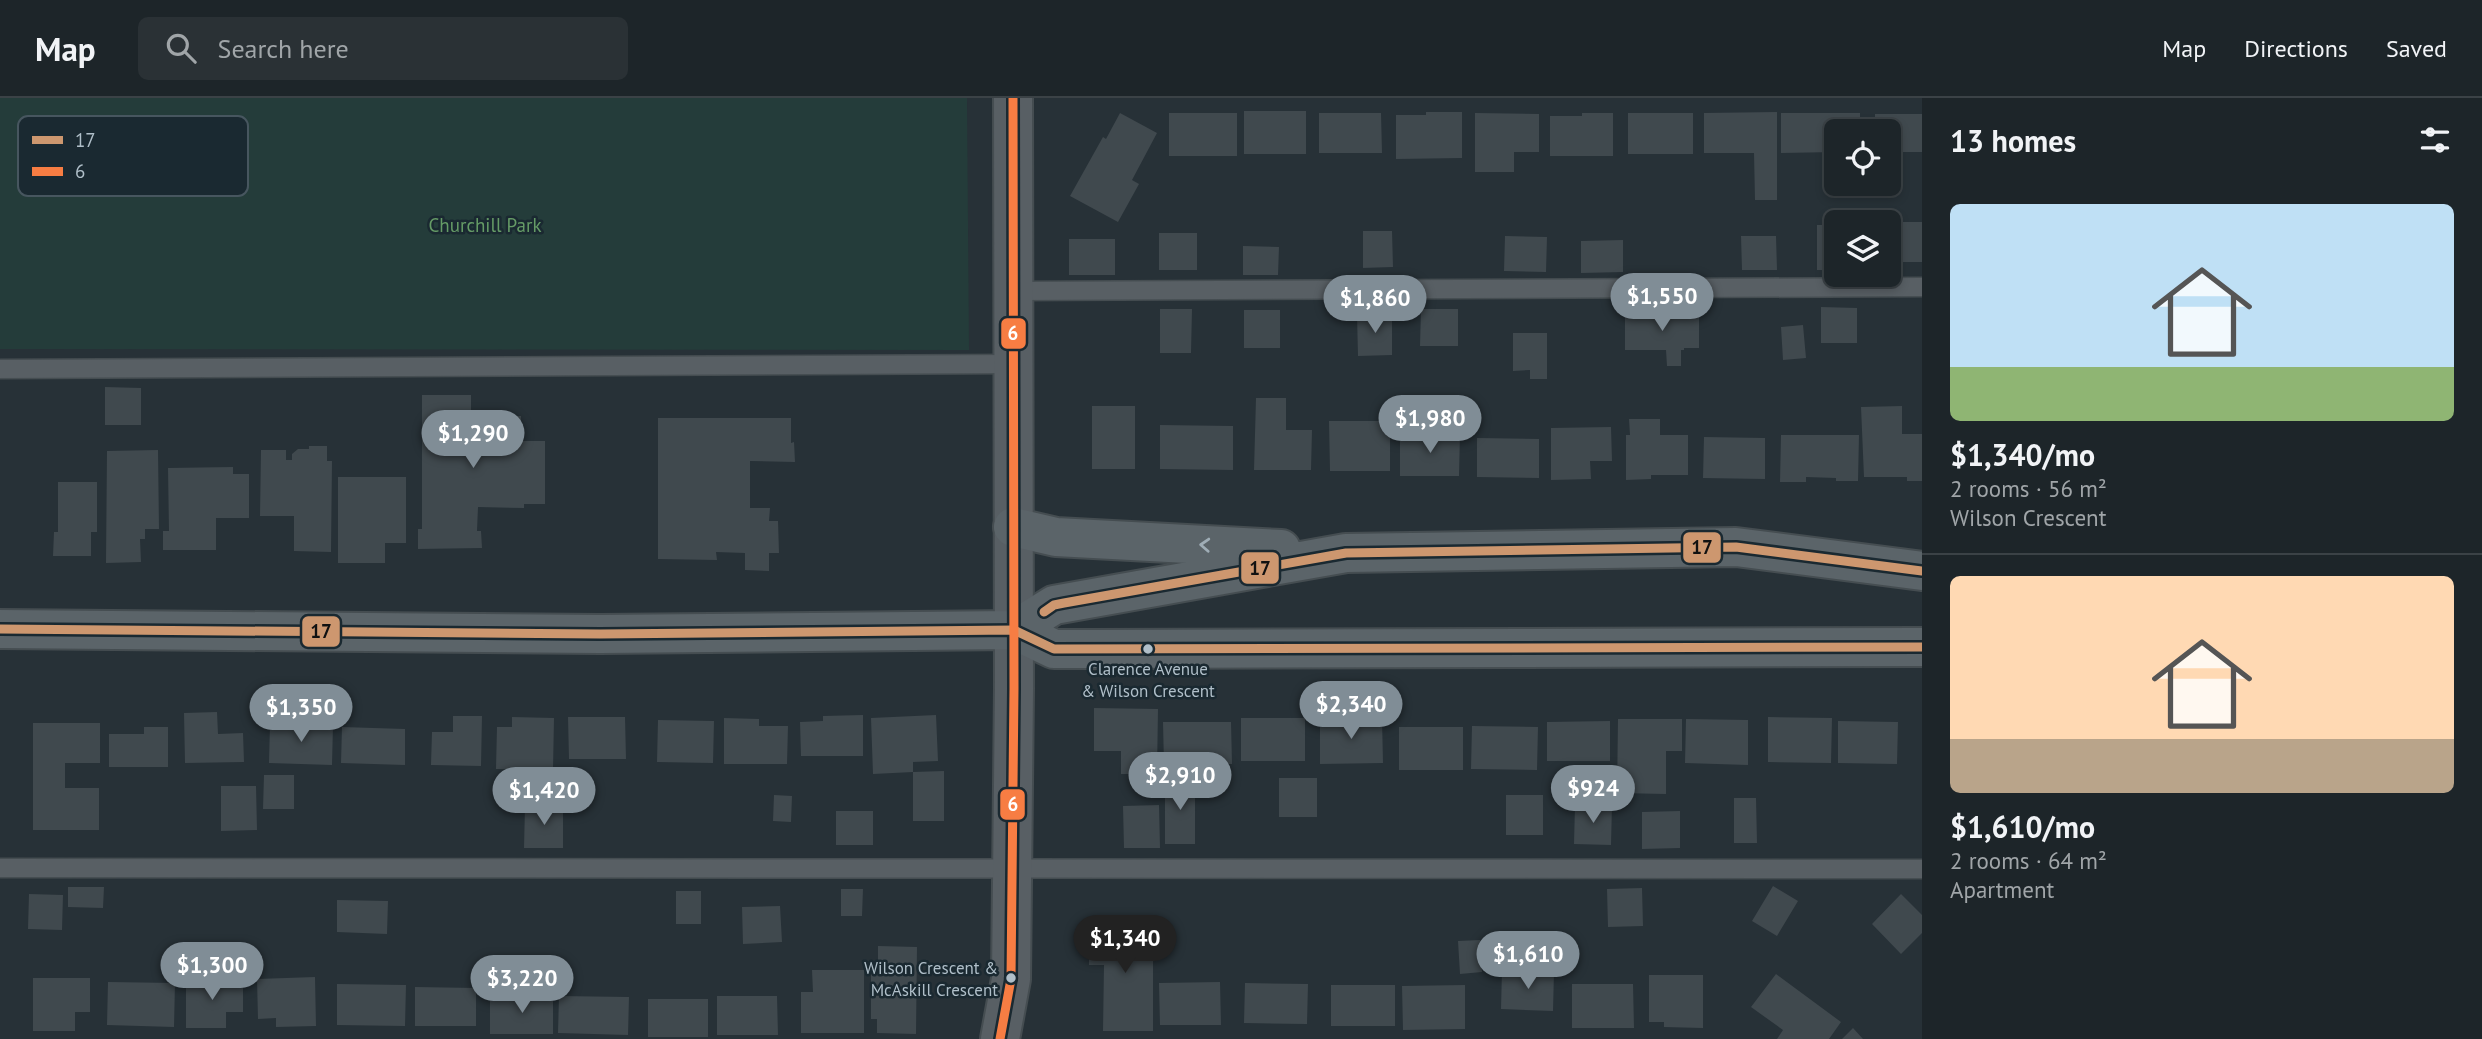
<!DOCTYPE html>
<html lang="en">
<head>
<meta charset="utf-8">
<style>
	body { margin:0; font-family:"PT Sans",sans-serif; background:#2a3135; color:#f1f3f6; height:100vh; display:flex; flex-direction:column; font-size:26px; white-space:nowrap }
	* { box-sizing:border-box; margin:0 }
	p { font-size:23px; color:#a0a5a8 }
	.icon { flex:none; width:38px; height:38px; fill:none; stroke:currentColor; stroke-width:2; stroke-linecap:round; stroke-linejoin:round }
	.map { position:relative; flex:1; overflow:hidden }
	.panel { display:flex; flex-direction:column; background:#1d2529; width:560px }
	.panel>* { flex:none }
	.fabs { position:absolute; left:1824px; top:21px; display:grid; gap:14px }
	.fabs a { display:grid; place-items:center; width:77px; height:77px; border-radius:10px; background:#1d2529; box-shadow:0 4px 10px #0003,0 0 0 2px #3b4246; font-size:35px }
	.price { position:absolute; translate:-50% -60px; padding:0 16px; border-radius:24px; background:#808d96; color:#fff; font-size:23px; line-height:46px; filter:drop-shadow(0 2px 4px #0008) }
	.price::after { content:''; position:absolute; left:50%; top:42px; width:21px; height:16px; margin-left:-10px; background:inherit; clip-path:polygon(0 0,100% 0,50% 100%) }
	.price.current { background:#222; color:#fff }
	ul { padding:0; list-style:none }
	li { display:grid; align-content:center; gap:14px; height:371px; padding:0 28px }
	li+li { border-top:2px solid #3b4246 }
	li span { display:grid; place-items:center; height:217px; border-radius:10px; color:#555 }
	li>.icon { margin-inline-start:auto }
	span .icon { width:126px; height:126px; fill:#fffc; stroke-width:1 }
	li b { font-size:30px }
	h2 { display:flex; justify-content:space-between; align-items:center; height:84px; padding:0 28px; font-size:30px }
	header { display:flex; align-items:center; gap:42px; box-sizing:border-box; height:98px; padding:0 35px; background:#1d2529; border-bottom:2px solid #3b4246 }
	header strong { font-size:33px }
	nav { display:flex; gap:38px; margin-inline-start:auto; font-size:24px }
	.search { width:490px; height:63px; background:#2a3135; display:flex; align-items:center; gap:18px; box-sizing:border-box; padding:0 24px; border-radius:10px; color:#a0a5a8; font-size:26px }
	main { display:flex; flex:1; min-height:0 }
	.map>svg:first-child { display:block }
</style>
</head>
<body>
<header>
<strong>Map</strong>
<div class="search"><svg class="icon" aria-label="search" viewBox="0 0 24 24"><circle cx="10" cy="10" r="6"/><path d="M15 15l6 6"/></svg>Search here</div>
<nav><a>Map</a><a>Directions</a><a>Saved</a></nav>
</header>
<main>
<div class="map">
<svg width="1922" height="941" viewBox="0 0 1922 941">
	<rect width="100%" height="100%" fill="#273137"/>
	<path fill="#243c3a" d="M0,0H967L969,252L0,251Z"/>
	<path fill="#40494e" d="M1244,13H1306V56H1244Z
		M1426,14H1462V60L1396,61V17H1426Z
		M1777,14V102H1755L1754,55H1704V15Z
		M1120,15L1157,35L1132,82L1139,86L1118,124L1070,98L1103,39L1106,41Z
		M1169,15H1237V58H1169Z
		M1319,15H1381L1382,55H1319Z
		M1475,15L1539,16V54H1514V74H1475Z
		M1582,15H1613V58H1550V18H1582Z
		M1628,15H1693V56H1628Z
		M1781,15H1860V33H1836V54L1781,55Z
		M1875,16H1922V54H1888V33H1875Z
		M1902,124H1922V164H1902Z
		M1817,127H1836V172H1817Z
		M1363,133H1392L1393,169L1363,170Z
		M1159,135H1197V172H1159Z
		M1505,138L1547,139L1546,174L1504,173Z
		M1741,138H1776L1777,172H1742Z
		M1069,141H1115V177H1069Z
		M1623,142V174L1581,175V143Z
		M1243,148L1279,149L1278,177H1243Z
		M1821,209L1857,210V245H1821Z
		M1160,211H1192L1191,255H1160Z
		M1421,211H1458V248H1420Z
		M1244,212H1280V250H1244Z
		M1625,214H1685V216H1699V250H1684V252H1681V268H1667L1666,252H1625Z
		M1357,217H1392V257L1358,258Z
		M1803,227L1806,260L1783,262L1781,229Z
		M1513,235H1547V281H1530V272L1513,273Z
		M105,289L141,290V327H105Z
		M422,297H471V319L521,318V343H545V406H524V410L478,409L477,433H481L482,450L418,451V431H422Z
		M1256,300H1286V332H1312L1311,372H1254Z
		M1092,308H1135V371H1092Z
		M1902,308V336H1922V383H1907V379H1864L1861,309Z
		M658,320H791V345L794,344L795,364L750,363V410H770L769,423H778L779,455H769V473L745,472V455L716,454L717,462L658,461Z
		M1629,321H1660V337H1688V377H1651V381L1626,382V337H1630Z
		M1329,323H1390V373H1330Z
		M1160,327L1233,328V372L1160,371Z
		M1611,329L1612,363H1590L1591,381L1551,382V330Z
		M1400,336H1460L1459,378H1400Z
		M1781,337H1859L1858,383H1836V380L1806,379V384H1780Z
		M1704,339L1765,340V381L1703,380Z
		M1477,340L1539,341V380L1477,379Z
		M309,348H327V363H332L331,454L294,453V418H260L261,352H286V362H292V356L298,351H309Z
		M158,352L159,431H145V441H140L141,464L106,465L107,353Z
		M233,369V376H249V420H216V452H163V433H169L168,370Z
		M338,379H406V445H385V465H338Z
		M58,384H97V434H91V458H53L54,434H58Z
		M1094,610L1158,611L1157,676H1121V653H1094Z
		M217,614L218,636L243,635L244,664L185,665L184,615Z
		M863,617V658H801L800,624L823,623V618Z
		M936,617L938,663L913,664V674L873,676L871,620Z
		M453,618H482L481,668L431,667L432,634H453Z
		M512,619L554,620L553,672L496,671L497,629H512Z
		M568,619H625L626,661H569Z
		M1768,619L1832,620L1831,665L1768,664Z
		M724,620L759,621V628H788L787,666H724Z
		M1241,620H1305V663H1241Z
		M1320,620H1382L1383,665L1320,666Z
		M1618,621H1682V653H1666V696L1617,695Z
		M1686,621L1748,622V667L1685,665Z
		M658,622L714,623L713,665L657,664Z
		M1610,623V663H1547V624Z
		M1838,623L1898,624L1897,666L1838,665Z
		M1163,624H1231L1232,666L1164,667Z
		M33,625H100V665H65V690H99V732H33Z
		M270,626L333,628L332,667L269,665Z
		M1472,628L1538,629L1537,672L1471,671Z
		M144,629H168V669H109V636H144Z
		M342,629L405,631V667L341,665Z
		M1399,629H1463V672H1399Z
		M944,673V723H913V674Z
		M264,677H294V711H263Z
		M1279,680H1317V719H1279Z
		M1165,682H1195V746H1165Z
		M221,688H256L257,732L221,733Z
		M774,697L792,698L791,724L773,723Z
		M1506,697H1543V737H1506Z
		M1734,700H1756L1757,745H1734Z
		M1159,707L1160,750H1124L1123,708Z
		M1575,707H1612L1611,747L1574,746Z
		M525,708H563V750H524Z
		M836,713H873V747H836Z
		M1680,713V750L1642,751V714Z
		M1773,788L1798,803L1777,838L1752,823Z
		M68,789H104L103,810L68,809Z
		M1642,790L1643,828L1608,829L1607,791Z
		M841,791H863L862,818H841Z
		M676,793H701V826H676Z
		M29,796L63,797L62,832L28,831Z
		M1901,796L1922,817V835L1901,856L1872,826Z
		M337,802L388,803L387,836L337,834Z
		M780,808L782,844L743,846L742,809Z
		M1089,827H1153V933H1103L1104,867H1089Z
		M1480,842L1482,874L1460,876L1458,843Z
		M878,848L917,849L916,936L877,935V921H871V866H878Z
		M812,872H864V935H801V894H813Z
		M1502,872L1554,874L1553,913L1501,911Z
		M1776,876L1841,924L1829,941H1777L1783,932L1751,909Z
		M1649,877H1703V930L1664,929V924H1649Z
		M315,879L316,928L276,929V920L258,921L257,881Z
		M33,880H90V914H75V933H33Z
		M186,882H243V914H226V930H186Z
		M108,884L175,885L174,929L107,927Z
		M1220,884L1221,927H1160L1159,885Z
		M1245,885L1308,886L1307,926L1244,925Z
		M337,886L406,887L405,928L337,927Z
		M1572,886H1633L1634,930H1572Z
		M1331,887H1395V928H1331Z
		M1465,887V931L1403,932L1402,888Z
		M415,889L476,890V928H415Z
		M559,898L629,899L628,937L558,935Z
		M717,898H777L778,937H717Z
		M490,899H553V936H490Z
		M648,901H708V939H648Z
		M1853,930L1863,941H1842Z"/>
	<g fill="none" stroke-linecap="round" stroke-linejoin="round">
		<g stroke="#454d51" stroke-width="21">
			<path id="service" d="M1013,193L1922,189
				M0,271L1013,266
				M0,770L1922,771"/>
		</g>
		<g stroke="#454d51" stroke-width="42">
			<path id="tertiary" d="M1000,941L1011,881L1014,590L1013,0"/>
		</g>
		<g stroke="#454d51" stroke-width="42">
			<path id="secondary" d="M1013,429L1056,439L1281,451
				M0,531L600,536L1014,532L1054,551H1090L1922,549
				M1014,532L1054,507L1346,455L1736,449L1922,473"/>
		</g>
		<use href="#service" stroke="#585f64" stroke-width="18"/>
		<use href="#tertiary" stroke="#585f64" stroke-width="38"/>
		<use href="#secondary" stroke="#5b6469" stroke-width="38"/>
		<g stroke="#1a2931" stroke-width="14">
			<path id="bus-1" d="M1044,514L1054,507L1064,505L1346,455L1736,449L1922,473
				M0,531L600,536L1014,532L1054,551L1922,549"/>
		</g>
		<g stroke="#1a2931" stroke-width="14">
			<path id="bus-2" d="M1000,941L1011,881L1014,590L1013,0"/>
		</g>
		<use href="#bus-1" stroke="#cd976f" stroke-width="9"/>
		<use href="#bus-2" stroke="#f77d43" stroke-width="9"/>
	</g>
	<defs><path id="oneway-chevron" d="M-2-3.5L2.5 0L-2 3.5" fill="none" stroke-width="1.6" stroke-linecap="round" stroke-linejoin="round" transform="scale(1.75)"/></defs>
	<use stroke="#9fadb6" href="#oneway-chevron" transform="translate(1205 447) rotate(-177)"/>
	<g fill="#b0bfc9" stroke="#1a2931" stroke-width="2.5">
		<circle cx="1148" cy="551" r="6"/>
		<circle cx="1011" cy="880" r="6"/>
	</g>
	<g text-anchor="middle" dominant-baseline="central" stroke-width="5" stroke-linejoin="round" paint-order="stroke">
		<g font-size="17" fill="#b0bfc9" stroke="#1a2931">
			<text x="1148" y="571">Clarence Avenue<tspan x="1148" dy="22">&amp; Wilson Crescent</tspan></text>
			<text x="998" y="870" text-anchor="end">Wilson Crescent &amp;<tspan x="998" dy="22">McAskill Crescent</tspan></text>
		</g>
		<g font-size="19" fill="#659b66" stroke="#1a2931">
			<text x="485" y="127">Churchill Park</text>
		</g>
	</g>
	<rect x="18" y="18" width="230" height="80" rx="10" fill="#1a2931" stroke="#47565f" stroke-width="2"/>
	<rect x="32" y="38" width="31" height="8" fill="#cd976f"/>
	<rect x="32" y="69" width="31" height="9" fill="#f77d43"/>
	<g font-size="19" fill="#b0bfc9">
		<text x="75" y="49">17</text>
		<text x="75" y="80">6</text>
	</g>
	<g stroke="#1a2931" stroke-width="2.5">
		<rect x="1000" y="219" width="27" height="33" rx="7" fill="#f77d43"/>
		<rect x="1682" y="433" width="40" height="33" rx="7" fill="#cd976f"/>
		<rect x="1240" y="453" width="40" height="34" rx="7" fill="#cd976f"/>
		<rect x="301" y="517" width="40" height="33" rx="7" fill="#cd976f"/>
		<rect x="999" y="690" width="27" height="33" rx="7" fill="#f77d43"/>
	</g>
	<g font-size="19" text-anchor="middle" font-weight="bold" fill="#fff">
		<text x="1013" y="242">6</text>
		<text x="1013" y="713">6</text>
	</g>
	<g font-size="19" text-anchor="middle" font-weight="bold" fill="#111">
		<text x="1702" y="456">17</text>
		<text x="1260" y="477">17</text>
		<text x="321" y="540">17</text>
	</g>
</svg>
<div class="fabs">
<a><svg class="icon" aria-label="locate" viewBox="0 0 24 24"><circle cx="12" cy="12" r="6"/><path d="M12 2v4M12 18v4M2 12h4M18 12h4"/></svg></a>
<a><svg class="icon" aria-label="layers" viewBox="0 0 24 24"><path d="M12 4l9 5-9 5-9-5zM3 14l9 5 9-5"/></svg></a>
</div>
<b class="price" style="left:1662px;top:235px">$1,550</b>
<b class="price" style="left:1375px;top:237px">$1,860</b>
<b class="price" style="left:1430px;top:357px">$1,980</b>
<b class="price" style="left:473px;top:372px">$1,290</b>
<b class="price" style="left:1351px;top:643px">$2,340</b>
<b class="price" style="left:301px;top:646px">$1,350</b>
<b class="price" style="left:1180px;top:714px">$2,910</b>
<b class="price" style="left:1593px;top:727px">$924</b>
<b class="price" style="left:544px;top:729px">$1,420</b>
<b class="price current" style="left:1125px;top:877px">$1,340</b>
<b class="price" style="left:1528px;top:893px">$1,610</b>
<b class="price" style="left:212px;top:904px">$1,300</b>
<b class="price" style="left:522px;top:917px">$3,220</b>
</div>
<section class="panel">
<h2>13 homes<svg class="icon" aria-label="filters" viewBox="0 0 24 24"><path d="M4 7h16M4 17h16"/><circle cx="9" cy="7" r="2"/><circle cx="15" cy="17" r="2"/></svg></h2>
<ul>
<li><span style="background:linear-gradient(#bfe0f5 75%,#8fb573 0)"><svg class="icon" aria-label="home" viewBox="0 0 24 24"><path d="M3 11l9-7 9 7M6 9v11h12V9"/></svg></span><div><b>$1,340/mo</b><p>2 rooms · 56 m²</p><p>Wilson Crescent</p></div></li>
<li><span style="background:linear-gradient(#ffd9b3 75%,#b9a48a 0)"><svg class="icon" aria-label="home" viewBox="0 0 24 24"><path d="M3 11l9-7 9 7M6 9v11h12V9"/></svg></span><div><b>$1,610/mo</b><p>2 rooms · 64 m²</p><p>Apartment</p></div></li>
</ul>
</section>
</main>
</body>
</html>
